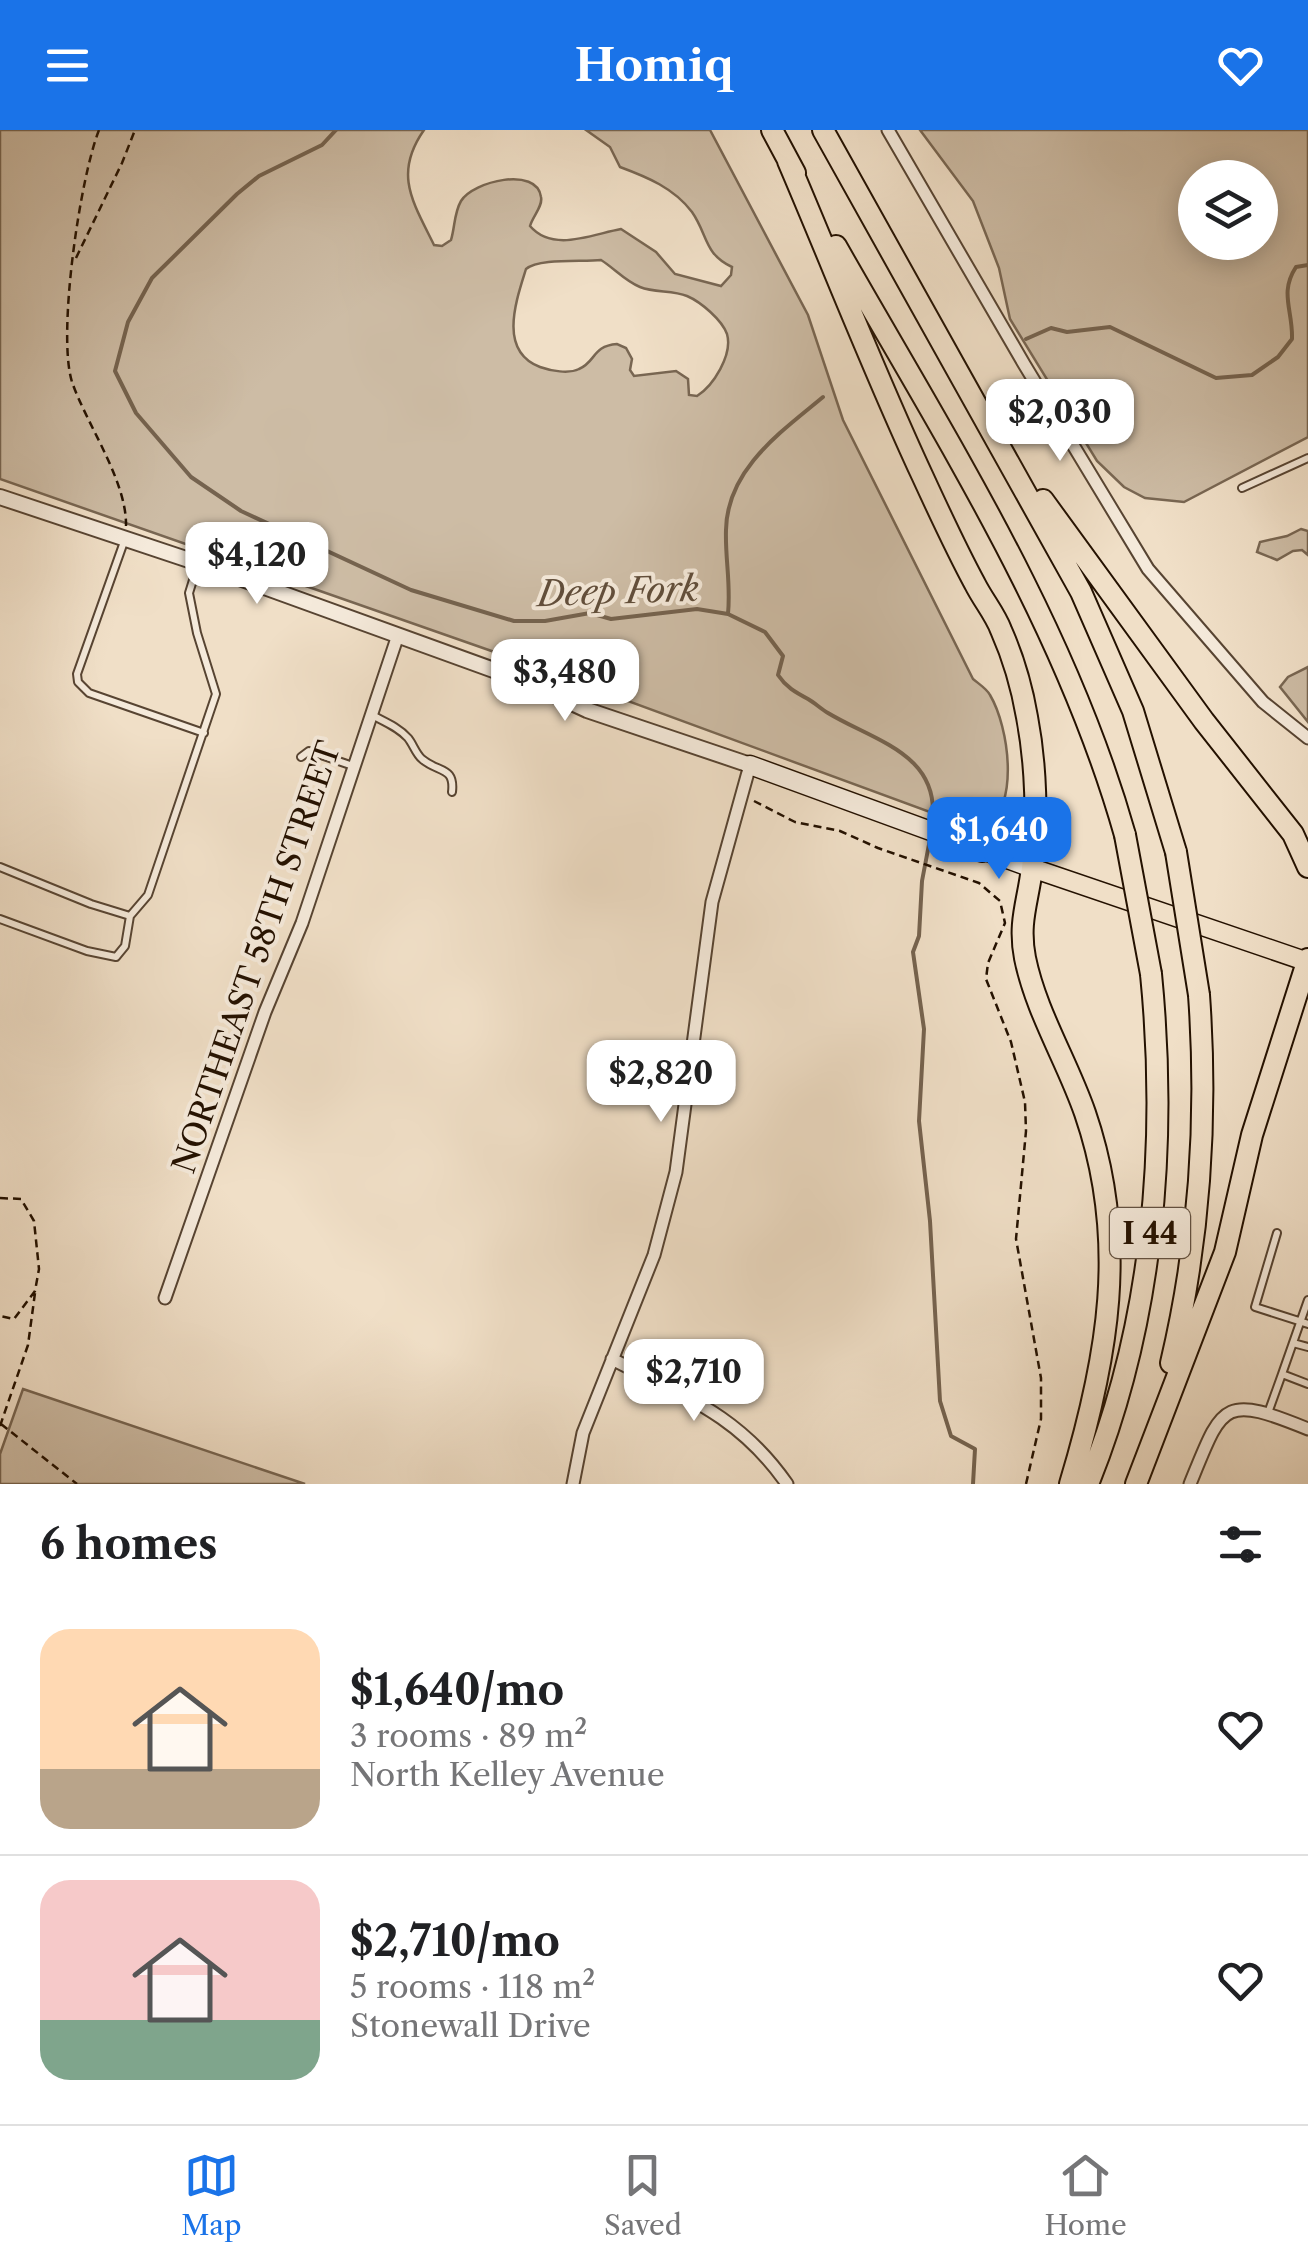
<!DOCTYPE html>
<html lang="en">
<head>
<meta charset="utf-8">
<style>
	body { margin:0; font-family:"Libre Caslon Text",serif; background:#f2f2f2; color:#202124; height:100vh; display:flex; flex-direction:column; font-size:38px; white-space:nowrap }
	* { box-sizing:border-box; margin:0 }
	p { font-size:32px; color:#757577 }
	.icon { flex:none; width:55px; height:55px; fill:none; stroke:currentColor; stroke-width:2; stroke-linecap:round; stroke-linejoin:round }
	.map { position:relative; height:1354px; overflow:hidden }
	.sheet { display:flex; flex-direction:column; background:#fff; flex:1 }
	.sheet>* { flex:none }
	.controls { position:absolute; left:1178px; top:30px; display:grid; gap:20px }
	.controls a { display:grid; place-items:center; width:100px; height:100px; border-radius:50%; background:#fff; box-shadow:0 5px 25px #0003; font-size:50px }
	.price { position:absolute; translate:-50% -85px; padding:0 22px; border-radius:20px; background:#fff; color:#222; font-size:32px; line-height:65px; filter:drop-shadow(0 2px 5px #0008) }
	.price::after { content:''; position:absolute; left:50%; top:60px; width:30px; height:22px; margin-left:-15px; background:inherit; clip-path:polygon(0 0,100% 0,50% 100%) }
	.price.on { background:#1a73e8; color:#fff }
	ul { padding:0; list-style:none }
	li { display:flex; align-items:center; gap:30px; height:250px; padding:0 40px }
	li+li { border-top:2px solid #e0e0e0 }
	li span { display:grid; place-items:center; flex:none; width:280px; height:200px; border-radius:30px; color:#555 }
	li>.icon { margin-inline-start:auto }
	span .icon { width:120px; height:120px; fill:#fffc; stroke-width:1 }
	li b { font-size:42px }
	h2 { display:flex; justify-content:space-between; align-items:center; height:120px; padding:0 40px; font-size:42px }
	header { display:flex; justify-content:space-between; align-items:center; height:130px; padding:0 40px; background:#1a73e8; color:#fff; font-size:45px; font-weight:700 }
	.tab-bar { display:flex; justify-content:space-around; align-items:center; height:140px; border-top:2px solid #e0e0e0; background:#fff; font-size:28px; color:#757577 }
	.tab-bar a { display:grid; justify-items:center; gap:5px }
	.tab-bar .on { color:#1a73e8 }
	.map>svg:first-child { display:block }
</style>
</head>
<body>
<header><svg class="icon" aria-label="menu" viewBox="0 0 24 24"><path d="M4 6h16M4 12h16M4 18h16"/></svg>Homiq<svg class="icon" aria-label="heart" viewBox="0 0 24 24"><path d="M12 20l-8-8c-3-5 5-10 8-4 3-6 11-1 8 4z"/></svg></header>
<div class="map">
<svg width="1308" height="1354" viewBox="0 0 1308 1354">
	<rect width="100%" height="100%" fill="#f0dfc7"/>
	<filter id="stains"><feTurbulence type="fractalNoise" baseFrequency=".002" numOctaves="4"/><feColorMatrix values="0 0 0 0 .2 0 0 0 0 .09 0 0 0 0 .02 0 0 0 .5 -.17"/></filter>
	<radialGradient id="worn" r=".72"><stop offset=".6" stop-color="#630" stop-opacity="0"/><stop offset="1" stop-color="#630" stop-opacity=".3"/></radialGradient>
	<path fill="#cdbca5" stroke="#786652" stroke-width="2.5" fill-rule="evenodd" d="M0,0H424C393,44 413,72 434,115L442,116L451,110C455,97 454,83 461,71C473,51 537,36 541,67C543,76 533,86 530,96C553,123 593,104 621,99L656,122L675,144L721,156L731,145L732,137C704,124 708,105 692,82C674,58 647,47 620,37L610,17L586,0H710L808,185L843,290L973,549C979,554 987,559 990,565C1009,597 1020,676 985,699H976L503,525L0,349ZM601,130C614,138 625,151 640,157C655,163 672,160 687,166C701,172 722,190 727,204C733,225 713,256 697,266L689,265L688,249L676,241L634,246L630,240L632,229L626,218L617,214C592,216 596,232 579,239C569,244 551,241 540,237C498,221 516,171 526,139C539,128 581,132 601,130Z
		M920,0H1308V307L1184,372L1145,368L1124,357L1097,331L1010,189L999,138L973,71ZM1195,48H1260V112H1195Z
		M1301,399L1308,401V425L1302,420L1293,421L1277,430L1257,422L1260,412L1287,406Z
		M1308,537V592L1280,557L1288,547Z
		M23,1259L305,1354H0V1324Z"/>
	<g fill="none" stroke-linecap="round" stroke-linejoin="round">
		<path stroke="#75634f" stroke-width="4" d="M336,0L322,15L259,46L237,64L152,148L128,192L115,241L136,283L191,347L241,381L411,460L514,491H545L590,483L611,489L697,479L728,484L765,502L783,526L778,545C786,557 795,562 808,569C815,573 821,579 828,583C874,611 942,624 932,694
			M1026,209L1051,198L1067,202L1110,197L1216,248L1252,245L1278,227L1292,209C1293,180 1279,163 1296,137L1308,135
			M728,484C731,453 725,429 726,400C727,339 781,302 823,267
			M930,709L922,751L919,806L913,822L924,899L919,991L930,1091L940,1271L951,1306L975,1319L973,1354"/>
		<g stroke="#574432" stroke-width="10">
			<path id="service" d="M1242,358L1308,328
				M125,409L77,544L78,552L89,563L204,603
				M372,585C385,592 398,597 408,608C413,614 416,624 422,629C438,643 455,636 452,662
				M301,627L309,621L353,636
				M0,737L91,774L130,786
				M0,789L87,821L116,827L125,816L130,786L148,765L216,564L197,503L189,463L198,434
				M1277,1103L1255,1177L1308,1194
				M1308,1170L1282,1244L1308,1254
				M1293,1213L1308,1217
				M1268,1283L1282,1244"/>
		</g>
		<g stroke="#574432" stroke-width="15">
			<path id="minor" d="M888,0L1024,234L1148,439L1263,572L1308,608
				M165,1168L265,882L302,793L398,505
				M612,1229C684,1266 739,1285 787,1354
				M573,1354L583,1303L654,1125L676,1042L712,772L750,635
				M1190,1354C1223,1273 1222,1264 1308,1299"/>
		</g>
		<g stroke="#574432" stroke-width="18">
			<path id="tertiary" d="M0,367L198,433L524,551L587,580L750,635"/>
		</g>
		<g stroke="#241100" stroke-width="21">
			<path id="secondary" d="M750,635L1032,738"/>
		</g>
		<g stroke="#241100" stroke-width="21">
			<path id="primary" d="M1032,738L1308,832"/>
		</g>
		<g stroke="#241100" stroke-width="24">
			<path id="motorway" d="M772,0L795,43
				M823,0L1081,462L1133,581L1176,722
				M788,31C833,136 874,242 922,345C939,382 956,419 975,454C983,470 995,484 1001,500C1013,527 1022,558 1027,587C1036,634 1038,691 1032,738C1028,772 1018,792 1025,828C1036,882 1067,931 1085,983C1129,1111 1108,1228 1070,1354
				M836,116C944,306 1065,493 1125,705
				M1043,370L1204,591L1293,704L1308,737
				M982,721C1005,710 1019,700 1032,677
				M1171,1233C1200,1110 1208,990 1199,865
				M1088,1354C1153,1194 1168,1015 1151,844
				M1136,1354L1225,1122L1252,1005L1308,829"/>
		</g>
		<path stroke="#241100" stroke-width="2.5" stroke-dasharray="8 5" stroke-linecap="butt" d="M99,0C80,48 57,204 72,252C87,295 127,351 126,396
			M76,128L122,33L135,0
			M754,671L795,692L840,701L878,718L979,753L1000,771L1005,793L988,833L986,849L1011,912L1025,972L1026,1001L1016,1109L1041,1248V1289L1026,1354
			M0,1068L21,1069L34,1091L39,1139L35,1161L14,1189L0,1186
			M1,1294L77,1354
			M0,1296L28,1215L35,1163"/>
		<use href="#service" stroke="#f5eadb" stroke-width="6"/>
		<use href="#minor" stroke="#f5eadb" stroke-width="11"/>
		<use href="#tertiary" stroke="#f5eadb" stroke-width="14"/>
		<use href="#secondary" stroke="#f5eadb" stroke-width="18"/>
		<use href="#primary" stroke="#f0dfc7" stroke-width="18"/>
		<use href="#motorway" stroke="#f0dfc7" stroke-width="20"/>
		<g stroke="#241100" stroke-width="24" stroke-linecap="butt">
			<path id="motorway-bridge" d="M1125,705L1151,844
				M1176,722L1199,865"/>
		</g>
		<use href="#motorway-bridge" stroke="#f0dfc7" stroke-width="20"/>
	</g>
	<g text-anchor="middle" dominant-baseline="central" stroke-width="8" stroke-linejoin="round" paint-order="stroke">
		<rect fill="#f5eadb" stroke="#635242" stroke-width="2.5" x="1110" y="1078" width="80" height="50" rx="8"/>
		<g font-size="30" font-weight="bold" fill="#241100">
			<text x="1150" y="1103">I 44</text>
		</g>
		<g font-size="32" fill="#241100" stroke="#f5eadb">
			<text transform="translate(256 827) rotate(-71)">NORTHEAST 58TH STREET</text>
		</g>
		<g font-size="35" font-style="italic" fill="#614e3b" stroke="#f5eadb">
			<text transform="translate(618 461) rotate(-2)">Deep Fork</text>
		</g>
	</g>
	<rect width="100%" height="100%" filter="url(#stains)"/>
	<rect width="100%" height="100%" fill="url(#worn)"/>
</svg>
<div class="controls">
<a><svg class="icon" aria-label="layers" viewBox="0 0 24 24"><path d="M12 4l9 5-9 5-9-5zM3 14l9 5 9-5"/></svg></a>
</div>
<b class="price" style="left:1060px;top:334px">$2,030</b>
<b class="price" style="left:257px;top:477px">$4,120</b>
<b class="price" style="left:565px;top:594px">$3,480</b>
<b class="price on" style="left:999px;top:752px">$1,640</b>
<b class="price" style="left:661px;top:995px">$2,820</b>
<b class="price" style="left:694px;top:1294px">$2,710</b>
</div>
<section class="sheet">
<h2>6 homes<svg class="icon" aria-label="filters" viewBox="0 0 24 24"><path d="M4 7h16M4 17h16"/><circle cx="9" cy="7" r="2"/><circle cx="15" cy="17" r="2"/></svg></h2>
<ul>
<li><span style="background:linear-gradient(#ffd9b3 70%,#b9a48a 0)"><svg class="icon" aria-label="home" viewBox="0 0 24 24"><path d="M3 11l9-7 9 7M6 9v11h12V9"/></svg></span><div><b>$1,640/mo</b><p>3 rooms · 89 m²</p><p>North Kelley Avenue</p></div><svg class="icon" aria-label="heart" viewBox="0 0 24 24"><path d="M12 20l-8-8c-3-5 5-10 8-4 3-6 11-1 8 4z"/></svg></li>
<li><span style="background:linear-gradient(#f6c9c9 70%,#7fa58c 0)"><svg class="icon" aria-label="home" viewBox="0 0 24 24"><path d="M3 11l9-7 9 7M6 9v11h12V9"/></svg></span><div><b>$2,710/mo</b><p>5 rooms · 118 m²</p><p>Stonewall Drive</p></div><svg class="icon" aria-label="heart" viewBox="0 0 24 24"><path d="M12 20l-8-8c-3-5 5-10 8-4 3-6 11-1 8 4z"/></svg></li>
</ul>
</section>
<nav class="tab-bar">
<a class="on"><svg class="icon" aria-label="map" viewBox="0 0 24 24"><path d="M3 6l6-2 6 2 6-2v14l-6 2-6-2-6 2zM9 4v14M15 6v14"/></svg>Map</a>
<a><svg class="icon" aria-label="saved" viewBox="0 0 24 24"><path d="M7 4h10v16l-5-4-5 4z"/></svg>Saved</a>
<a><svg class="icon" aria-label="home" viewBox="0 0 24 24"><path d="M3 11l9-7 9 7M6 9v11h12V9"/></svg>Home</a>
</nav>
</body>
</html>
